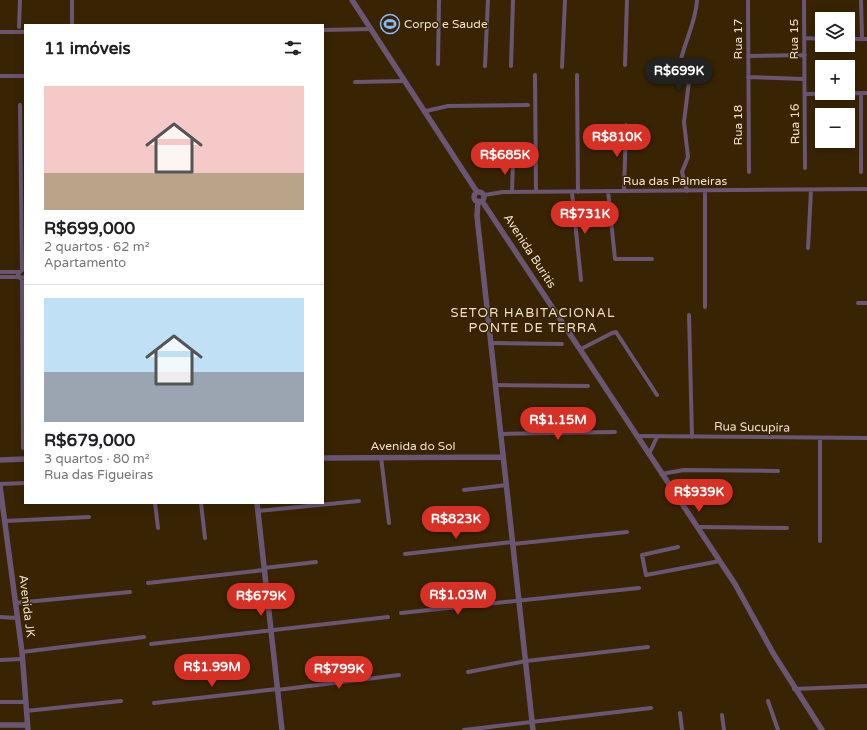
<!DOCTYPE html>
<html lang="pt">
<head>
<meta charset="utf-8">
<style>
	body { margin:0; font-family:"Varela Round",sans-serif; background:#f2f2f2; color:#202124; height:100vh; display:flex; flex-direction:column; font-size:15px; white-space:nowrap }
	* { box-sizing:border-box; margin:0 }
	p { font-size:13px; color:#757577 }
	.icon { flex:none; width:22px; height:22px; fill:none; stroke:currentColor; stroke-width:2; stroke-linecap:round; stroke-linejoin:round }
	.map { position:relative; flex:1; overflow:hidden }
	.side { position:absolute; left:24px; top:24px; width:300px; height:480px; display:flex; flex-direction:column; background:#fff; border-radius:0px; box-shadow:0 2px 10px #0003 }
	.side>* { flex:none }
	.tools { position:absolute; left:815px; top:12px; display:grid; gap:8px }
	.tools a { display:grid; place-items:center; width:40px; height:40px; border-radius:0px; background:#fff; box-shadow:0 2px 10px #0003; font-size:20px }
	.price { position:absolute; translate:-50% -34px; padding:0 9px; border-radius:14px; background:#d93025; color:#fff; font-size:13px; line-height:26px; filter:drop-shadow(0 1px 2px #0008) }
	.price::after { content:''; position:absolute; left:50%; top:24px; width:12px; height:9px; margin-left:-6px; background:inherit; clip-path:polygon(0 0,100% 0,50% 100%) }
	.price.active { background:#222; color:#fff }
	ul { padding:0; list-style:none }
	li { display:grid; align-content:center; gap:8px; height:212px; padding:0 20px }
	li+li { border-top:1px solid #e0e0e0 }
	li span { display:grid; place-items:center; height:124px; border-radius:0px; color:#555 }
	li>.icon { margin-inline-start:auto }
	span .icon { width:72px; height:72px; fill:#fffc; stroke-width:1 }
	li b { font-size:17px }
	h2 { display:flex; justify-content:space-between; align-items:center; height:48px; padding:0 20px; font-size:17px }
	.map>svg:first-child { display:block }
</style>
</head>
<body>
<div class="map">
<svg width="867" height="730" viewBox="0 0 867 730">
	<rect width="100%" height="100%" fill="#382403"/>
	<g fill="none" stroke-linecap="round" stroke-linejoin="round">
		<path stroke="#6a5673" stroke-width="4" d="M72,0V24
			M748,0L749,172
			M804,0L805,168
			M861,0L862,39
			M19,27L20,0
			M323,30L371,29
			M0,32H25
			M805,38L822,39
			M848,39H867
			M748,56L805,55
			M438,64L439,0
			M625,65L627,0
			M485,66L488,0
			M511,66L513,0
			M562,67L565,0
			M535,75L536,192
			M577,75L578,192
			M0,76H25
			M748,77L804,79
			M355,82L405,81
			M805,94L867,93
			M20,105L22,270L18,274L20,278L25,277
			M426,111L448,106L528,105
			M500,158L513,160L512,192
			M861,172V93
			M608,191L615,259H652
			M624,191L626,125
			M687,191L682,172L688,157L684,122L689,81L680,64C684,42 696,23 697,0
			M705,191V307
			M572,192L581,280
			M484,195L503,192L867,189
			M808,248L811,190
			M0,272H19
			M0,277H19
			M22,279L23,448
			M858,303H867
			M689,315L692,437
			M491,343L562,344
			M581,349L612,333L616,332L657,395
			M495,385L588,386
			M500,434L615,432
			M637,436L867,438
			M649,454L657,437
			M381,457L389,523
			M661,474L684,470L778,471
			M0,484L25,483
			M464,490L507,485
			M155,503L158,528
			M201,503L205,538
			M258,511L359,501
			M5,521L89,517
			M697,527L787,528
			M820,541V438
			M513,544L627,532
			M678,547L642,555L646,575L720,561
			M405,554L513,542
			M264,568L316,562
			M148,583L264,570
			M15,603L130,592
			M401,613L639,588
			M0,617L17,618
			M151,644L388,617
			M22,652L144,637
			M0,660L22,659
			M468,672L526,661L648,647
			M794,689L867,686
			M277,690L399,675
			M768,701L778,730
			M0,702H26
			M154,703L277,689
			M26,711L121,701
			M680,713L682,730
			M722,715L724,730
			M464,730L651,708"/>
		<path stroke="#6a5673" stroke-width="5.5" d="M352,0L477,192
			M474 197a5 5 0 1 1 10 0a5 5 0 1 1-10 0Z
			M478,201L477,216L533,730
			M482,201L735,584L773,653L822,730
			M323,458L503,457
			M0,460L25,459
			M0,486L22,652L28,730
			M257,503L282,730
			M0,725H27"/>
	</g>
	<defs>
		<g id="stadium-ring" transform="scale(1)"><circle r="9.5" fill="#382403" stroke="#87bbfc" stroke-width="1.5"/><path d="M0-5a6.5 5 0 1 0 0 10a6.5 5 0 1 0 0-10ZM-3.5-1.8h7v3.6h-7Z" fill="#87bbfc"/></g>
	</defs>
	<g fill-rule="evenodd">
		<use href="#stadium-ring" x="390" y="24"/>
	</g>
	<g text-anchor="middle" dominant-baseline="central" stroke-width="3" stroke-linejoin="round" paint-order="stroke">
		<g font-size="12" fill="#efdec8" stroke="#382403" text-anchor="start">
			<text x="404" y="24">Corpo e Saude</text>
		</g>
		<g font-size="12" fill="#efdec8" stroke="#382403">
			<text transform="translate(738 39) rotate(-90)">Rua 17</text>
			<text transform="translate(794 39) rotate(-90)">Rua 15</text>
			<text transform="translate(795 124) rotate(-91)">Rua 16</text>
			<text transform="translate(738 125) rotate(-90)">Rua 18</text>
			<text x="675" y="181">Rua das Palmeiras</text>
			<text transform="translate(530 251) rotate(57)">Avenida Buritis</text>
			<text transform="translate(752 427) rotate(1)">Rua Sucupira</text>
			<text x="413" y="446">Avenida do Sol</text>
			<text transform="translate(27 606) rotate(83)">Avenida JK</text>
		</g>
		<g font-size="13" letter-spacing="1" fill="#efdec8" stroke="#382403">
			<text x="533" y="313">SETOR HABITACIONAL<tspan x="533" dy="15">PONTE DE TERRA</tspan></text>
		</g>
	</g>
</svg>
<div class="tools">
<a><svg class="icon" aria-label="layers" viewBox="0 0 24 24"><path d="M12 4l9 5-9 5-9-5zM3 14l9 5 9-5"/></svg></a>
<a>+</a>
<a>−</a>
</div>
<b class="price active" style="left:679px;top:92px">R$699K</b>
<b class="price" style="left:617px;top:158px">R$810K</b>
<b class="price" style="left:505px;top:176px">R$685K</b>
<b class="price" style="left:585px;top:235px">R$731K</b>
<b class="price" style="left:558px;top:441px">R$1.15M</b>
<b class="price" style="left:699px;top:513px">R$939K</b>
<b class="price" style="left:456px;top:540px">R$823K</b>
<b class="price" style="left:458px;top:616px">R$1.03M</b>
<b class="price" style="left:261px;top:617px">R$679K</b>
<b class="price" style="left:212px;top:688px">R$1.99M</b>
<b class="price" style="left:339px;top:690px">R$799K</b>
<section class="side">
<h2>11 imóveis<svg class="icon" aria-label="filters" viewBox="0 0 24 24"><path d="M4 7h16M4 17h16"/><circle cx="9" cy="7" r="2"/><circle cx="15" cy="17" r="2"/></svg></h2>
<ul>
<li><span style="background:linear-gradient(#f6c9c9 70%,#b9a48a 0)"><svg class="icon" aria-label="home" viewBox="0 0 24 24"><path d="M3 11l9-7 9 7M6 9v11h12V9"/></svg></span><div><b>R$699,000</b><p>2 quartos · 62 m²</p><p>Apartamento</p></div></li>
<li><span style="background:linear-gradient(#bfe0f5 60%,#9aa5b1 0)"><svg class="icon" aria-label="home" viewBox="0 0 24 24"><path d="M3 11l9-7 9 7M6 9v11h12V9"/></svg></span><div><b>R$679,000</b><p>3 quartos · 80 m²</p><p>Rua das Figueiras</p></div></li>
</ul>
</section>
</div>
</body>
</html>
